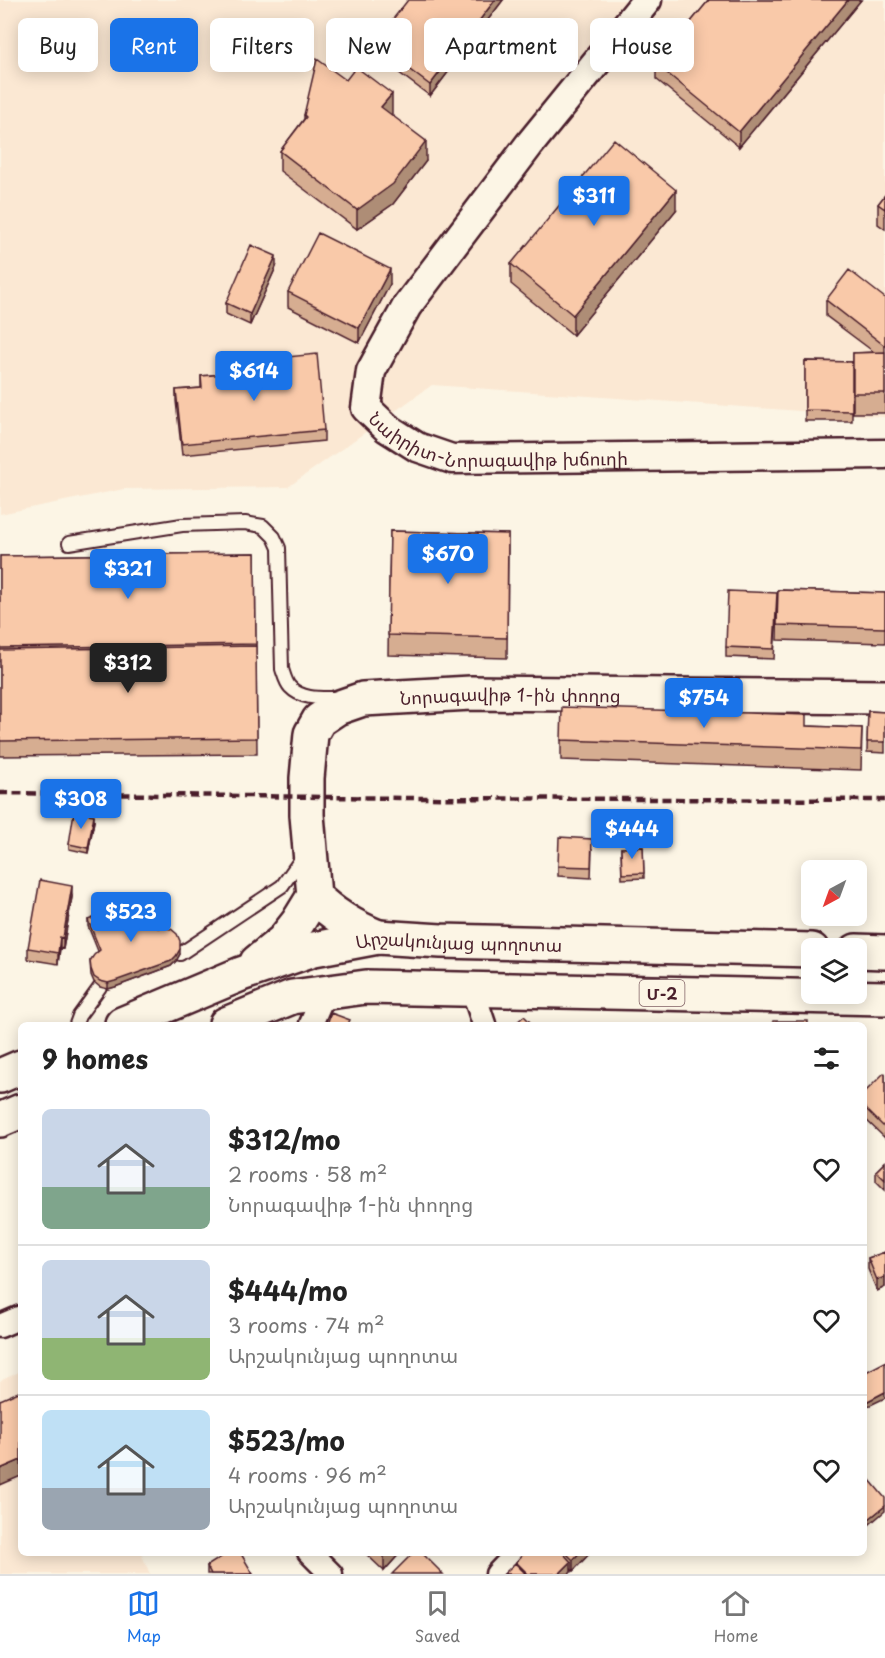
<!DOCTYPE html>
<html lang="en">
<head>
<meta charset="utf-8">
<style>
	body { margin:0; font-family:"Playpen Sans","Noto Sans Armenian",sans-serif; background:#f2f2f2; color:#222; height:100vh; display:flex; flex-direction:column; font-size:22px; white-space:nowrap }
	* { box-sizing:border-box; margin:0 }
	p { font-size:20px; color:#767676 }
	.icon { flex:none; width:33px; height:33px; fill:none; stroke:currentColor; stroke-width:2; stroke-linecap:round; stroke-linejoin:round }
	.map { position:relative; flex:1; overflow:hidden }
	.side { position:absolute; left:18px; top:1022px; width:849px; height:534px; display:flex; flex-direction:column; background:#fff; border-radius:9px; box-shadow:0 3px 15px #0003 }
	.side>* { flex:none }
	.top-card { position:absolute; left:18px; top:18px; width:849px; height:54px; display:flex; gap:12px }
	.needle { width:39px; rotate:221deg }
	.controls { position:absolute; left:801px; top:860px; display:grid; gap:12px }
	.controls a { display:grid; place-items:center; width:66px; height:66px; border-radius:9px; background:#fff; box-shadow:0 3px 15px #0003; font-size:30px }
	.price { position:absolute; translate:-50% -51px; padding:0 14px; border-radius:6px; background:#1a73e8; color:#fff; font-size:20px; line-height:39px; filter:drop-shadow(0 2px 3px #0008) }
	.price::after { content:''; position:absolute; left:50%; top:36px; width:18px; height:14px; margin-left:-9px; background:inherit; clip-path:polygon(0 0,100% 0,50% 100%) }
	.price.selected { background:#222; color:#fff }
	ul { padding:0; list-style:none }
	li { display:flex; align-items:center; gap:18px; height:150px; padding:0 24px }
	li+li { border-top:2px solid #e0e0e0 }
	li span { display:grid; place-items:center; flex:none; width:168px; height:120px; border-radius:9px; color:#555 }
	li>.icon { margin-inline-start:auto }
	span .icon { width:72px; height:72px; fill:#fffc; stroke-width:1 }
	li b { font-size:26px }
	h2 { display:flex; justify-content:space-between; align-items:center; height:72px; padding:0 24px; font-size:26px }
	.tag { padding:0 21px; border-radius:9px; background:#fff; box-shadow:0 3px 15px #0003; font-size:21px; line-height:54px }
	.tag.selected { background:#1a73e8; color:#fff }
	.tabs { display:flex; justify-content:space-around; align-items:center; height:84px; border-top:2px solid #e0e0e0; background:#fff; font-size:16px; color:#767676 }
	.tabs a { display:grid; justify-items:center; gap:3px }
	.tabs .selected { color:#1a73e8 }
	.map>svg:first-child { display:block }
</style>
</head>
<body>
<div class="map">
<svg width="885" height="1574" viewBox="0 0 885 1574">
	<rect width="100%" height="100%" fill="#fcf5e5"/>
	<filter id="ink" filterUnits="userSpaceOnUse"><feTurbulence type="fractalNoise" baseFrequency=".0167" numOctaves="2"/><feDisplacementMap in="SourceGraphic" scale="12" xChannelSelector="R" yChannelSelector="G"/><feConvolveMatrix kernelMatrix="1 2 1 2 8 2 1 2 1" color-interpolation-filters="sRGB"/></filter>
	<g filter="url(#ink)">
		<path fill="#fbe8d3" d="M0,0H885V417L432,385L288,487L124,489L0,514Z
			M21,1371V1552L141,1553L150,1574H0V1381Z"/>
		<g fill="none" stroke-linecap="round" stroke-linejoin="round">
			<g stroke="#4a1f2b" stroke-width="16">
				<path id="service" d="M69,543L182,525L245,523L263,526L274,537L279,548L282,669C284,675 286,683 290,687C302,700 322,698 338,698
					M180,954L282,886L304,855
					M76,1024L79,1016L100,987"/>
			</g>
			<g stroke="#4a1f2b" stroke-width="27">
				<path id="minor" d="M472,988L484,1024
					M311,1024L325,992
					M0,1326L21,1317
					M309,1552L331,1574
					M497,1574L518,1552"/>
			</g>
			<g stroke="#4a1f2b" stroke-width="33">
				<g id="tertiary">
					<path id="s1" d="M647,0L529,145L407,306L371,371L366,408L387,428L417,447L452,459L885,454"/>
				</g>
			</g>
			<g stroke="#4a1f2b" stroke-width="38">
				<g id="secondary">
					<path id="s2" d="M314,896L307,815V778L311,734L319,720L337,708L363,699L471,693L885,697"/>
				</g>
			</g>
			<g stroke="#4a1f2b" stroke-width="38">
				<g id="primary">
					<path d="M314,896C333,915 353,927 378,937"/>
					<path d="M856,951L885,952"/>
					<path d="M257,962L283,941L298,922L314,896"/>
					<path id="s3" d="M122,1024L241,974L314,949L378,937L441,941L812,950"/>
					<path d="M226,1024L292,997L366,987L885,998"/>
					<path d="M0,1076L21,1067"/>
					<path d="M0,1120L21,1111"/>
				</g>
			</g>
			<use href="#service" stroke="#fcf5e5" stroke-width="12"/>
			<use href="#minor" stroke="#fcf5e5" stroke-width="22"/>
			<use href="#tertiary" stroke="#fcf5e5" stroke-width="28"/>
			<use href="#secondary" stroke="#fcf5e5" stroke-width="33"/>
			<use href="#primary" stroke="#fcf5e5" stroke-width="33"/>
			<path stroke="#4a1f2b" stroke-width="4.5" stroke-dasharray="9 4.5" stroke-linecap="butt" d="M0,793L408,798L885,800"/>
		</g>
		<path fill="#d6ad91" stroke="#4a1f2b" stroke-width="1.5" d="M503,0L430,96L374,54V43Z
			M709,0H861L739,147L656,79V64Z
			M391,114L426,161L393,204L357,229L280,171V151L304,119V115L392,114Z
			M885,195V229L878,224V204Z
			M676,210L573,335L511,284V264Z
			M276,267L250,325L226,314V303Z
			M390,284L359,343L288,307V292Z
			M885,298V413H853V353L874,352L826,316V300Z
			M247,361L324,430V441L182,455L176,401V390L201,388V376L247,372Z
			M805,361L852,362V421H805Z
			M390,531L508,534L507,658L388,655Z
			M255,553L257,754L0,756V556Z
			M778,590L885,593V643L777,640Z
			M777,603L774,659L726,657V647Z
			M868,711L885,712V753L867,752Z
			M806,726L862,728L861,770L561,760V740Z
			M94,821L88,853L69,849V844Z
			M643,847L644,878L622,879L621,848Z
			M592,849L591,878L558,876V866Z
			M856,887H862V906H856Z
			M72,897L63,949L60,948L58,964L28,959V948Z
			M88,920L158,928L180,954L176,961L171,966L115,987L108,989L100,987L94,982L91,975L90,961L98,951L88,926Z
			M885,1074V1138L864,1118V1093Z
			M885,1162V1190L876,1181V1171Z
			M885,1252V1287L877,1291L868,1269V1258Z
			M364,1552H401L384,1571Z
			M525,1552H591L573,1571L571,1569V1572L569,1574H504L516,1564V1562Z
			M207,1566L253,1574H207Z"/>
		<path fill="#ae8d76" stroke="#4a1f2b" stroke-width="1.5" d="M495,0H503L430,96V85Z
			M848,0H861L739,147V132Z
			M392,94V114L381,127V107Z
			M426,141V161L393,204L357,229V210Z
			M676,190V210L573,335V315Z
			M276,256V267L250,325V314Z
			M390,269V284L359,343V328Z
			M94,815V821L88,853V848Z
			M72,886V897L63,949V938Z
			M60,937V948L58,964V953Z
			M180,949V954L176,961L171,966L115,987L108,989V983Z
			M885,1277V1287L877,1291V1280Z
			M885,1392V1398L864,1408V1403Z
			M21,1460V1476L0,1485V1469Z
			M885,1506V1511L864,1529V1523Z
			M387,1552H401L384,1571V1555Z
			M580,1552H591L573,1571V1560Z
			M571,1562V1572L569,1574H559Z"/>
		<path fill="#f9c9a9" stroke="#4a1f2b" stroke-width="1.5" d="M408,0H495L430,85L374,43Z
			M709,0H848L739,132L656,64Z
			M317,59L346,80L356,67L392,94L381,107L426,141L393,184L357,210L280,151L306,117L304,115Z
			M614,139L676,190L573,315L511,264Z
			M885,195V209L878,204Z
			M318,233L390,269L359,328L288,292Z
			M251,245L276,256L250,314L226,303Z
			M849,270L885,298V346L826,300Z
			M885,352V393H853V353Z
			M317,354L324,430L182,444L176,390L202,388L201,376L248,372L247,361Z
			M805,361L852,362V411L805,410Z
			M390,531L508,534L507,638L388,635Z
			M255,553L256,644L0,648V556Z
			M778,590L885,593V628L777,625Z
			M728,591L777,593L774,649L726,647Z
			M256,646L257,738L0,741V650Z
			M562,707L806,715V726L862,728L861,750L561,740Z
			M868,711L885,712V742H867Z
			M74,812L94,815L88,848L69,844Z
			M559,837L592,839L591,867L558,866Z
			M643,847L644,873L622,874L621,848Z
			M40,880L72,886L63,938L60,937L58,953L28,948Z
			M856,887H862V901H856Z
			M147,898L158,928L163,927L171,929L177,934L180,941V949L176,956L171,961L115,981L108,983L100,981L94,977L91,969L90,961L94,955L100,950L88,920Z
			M331,1013L350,1020L348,1024H327Z
			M524,1016L532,1024H515Z
			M773,1021H808V1024H773Z
			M884,1073L885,1074V1128L864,1107V1093Z
			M885,1162V1180L876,1171Z
			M885,1252V1277L877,1280L868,1258Z
			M885,1362V1392L864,1403V1373Z
			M21,1391V1460L0,1469V1400Z
			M864,1473L885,1498V1506L864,1523Z
			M229,1552H240L253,1574H211L207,1566Z
			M414,1552H421L443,1574H392Z
			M525,1552H562L571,1562L559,1574H528L516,1562Z
			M565,1552H580L573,1560Z
			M515,1563L526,1574H504Z"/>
	</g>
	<g text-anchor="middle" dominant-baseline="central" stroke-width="4.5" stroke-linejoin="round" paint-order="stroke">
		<rect fill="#fcf5e5" stroke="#7f5f63" stroke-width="1.5" x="639.5" y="980" width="45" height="26" rx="4.5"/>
		<g font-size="16" font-weight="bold" fill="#4a1f2b">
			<text x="662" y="993">Մ-2</text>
		</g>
		<g font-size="18" fill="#4a1f2b" stroke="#fcf5e5">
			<text stroke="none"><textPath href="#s1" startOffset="644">Նաիրիտ-Նորագավիթ խճուղի</textPath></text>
			<text stroke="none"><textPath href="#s2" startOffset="375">Նորագավիթ 1-ին փողոց</textPath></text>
			<text stroke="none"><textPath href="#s3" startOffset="352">Արշակունյաց պողոտա</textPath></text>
		</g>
	</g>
</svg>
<div class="controls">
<a><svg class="needle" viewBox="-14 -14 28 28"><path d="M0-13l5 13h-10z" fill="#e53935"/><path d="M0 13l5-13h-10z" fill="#767676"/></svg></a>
<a><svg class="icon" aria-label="layers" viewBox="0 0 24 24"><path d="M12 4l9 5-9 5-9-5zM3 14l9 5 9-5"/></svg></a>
</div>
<b class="price" style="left:594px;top:227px">$311</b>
<b class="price" style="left:254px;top:402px">$614</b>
<b class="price" style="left:448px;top:585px">$670</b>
<b class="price" style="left:128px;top:600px">$321</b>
<b class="price selected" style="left:128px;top:694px">$312</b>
<b class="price" style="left:704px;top:729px">$754</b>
<b class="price" style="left:81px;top:830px">$308</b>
<b class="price" style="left:632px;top:860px">$444</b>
<b class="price" style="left:131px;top:943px">$523</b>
<div class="top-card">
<a class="tag">Buy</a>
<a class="tag selected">Rent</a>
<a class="tag">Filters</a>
<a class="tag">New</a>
<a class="tag">Apartment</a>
<a class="tag">House</a>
</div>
<section class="side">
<h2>9 homes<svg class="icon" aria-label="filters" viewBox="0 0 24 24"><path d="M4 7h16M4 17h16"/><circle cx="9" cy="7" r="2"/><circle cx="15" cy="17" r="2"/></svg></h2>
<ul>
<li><span style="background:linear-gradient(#c9d6e8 65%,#7fa58c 0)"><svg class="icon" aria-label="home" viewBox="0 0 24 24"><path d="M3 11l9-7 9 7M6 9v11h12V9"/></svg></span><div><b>$312/mo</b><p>2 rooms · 58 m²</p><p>Նորագավիթ 1-ին փողոց</p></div><svg class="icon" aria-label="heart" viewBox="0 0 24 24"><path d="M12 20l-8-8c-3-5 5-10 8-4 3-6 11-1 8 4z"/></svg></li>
<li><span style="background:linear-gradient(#c9d6e8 65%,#8fb573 0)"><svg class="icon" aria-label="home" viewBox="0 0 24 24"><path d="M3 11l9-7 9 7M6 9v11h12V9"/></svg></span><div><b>$444/mo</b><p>3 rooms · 74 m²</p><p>Արշակունյաց պողոտա</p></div><svg class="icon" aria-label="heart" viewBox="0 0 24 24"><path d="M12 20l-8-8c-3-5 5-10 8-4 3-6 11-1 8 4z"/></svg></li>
<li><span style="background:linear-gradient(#bfe0f5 65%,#9aa5b1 0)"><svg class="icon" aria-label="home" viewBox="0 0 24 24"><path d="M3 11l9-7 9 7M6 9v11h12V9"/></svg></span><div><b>$523/mo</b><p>4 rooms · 96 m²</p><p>Արշակունյաց պողոտա</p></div><svg class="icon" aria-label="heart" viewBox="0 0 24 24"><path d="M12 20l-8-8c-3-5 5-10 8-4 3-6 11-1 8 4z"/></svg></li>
</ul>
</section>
</div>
<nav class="tabs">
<a class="selected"><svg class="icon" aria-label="map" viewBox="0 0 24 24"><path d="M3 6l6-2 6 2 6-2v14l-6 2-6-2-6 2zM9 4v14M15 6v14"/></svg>Map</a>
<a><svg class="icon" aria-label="saved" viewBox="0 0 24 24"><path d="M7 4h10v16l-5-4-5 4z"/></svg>Saved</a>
<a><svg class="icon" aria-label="home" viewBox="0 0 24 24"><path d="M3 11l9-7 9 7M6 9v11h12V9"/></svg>Home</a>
</nav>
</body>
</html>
